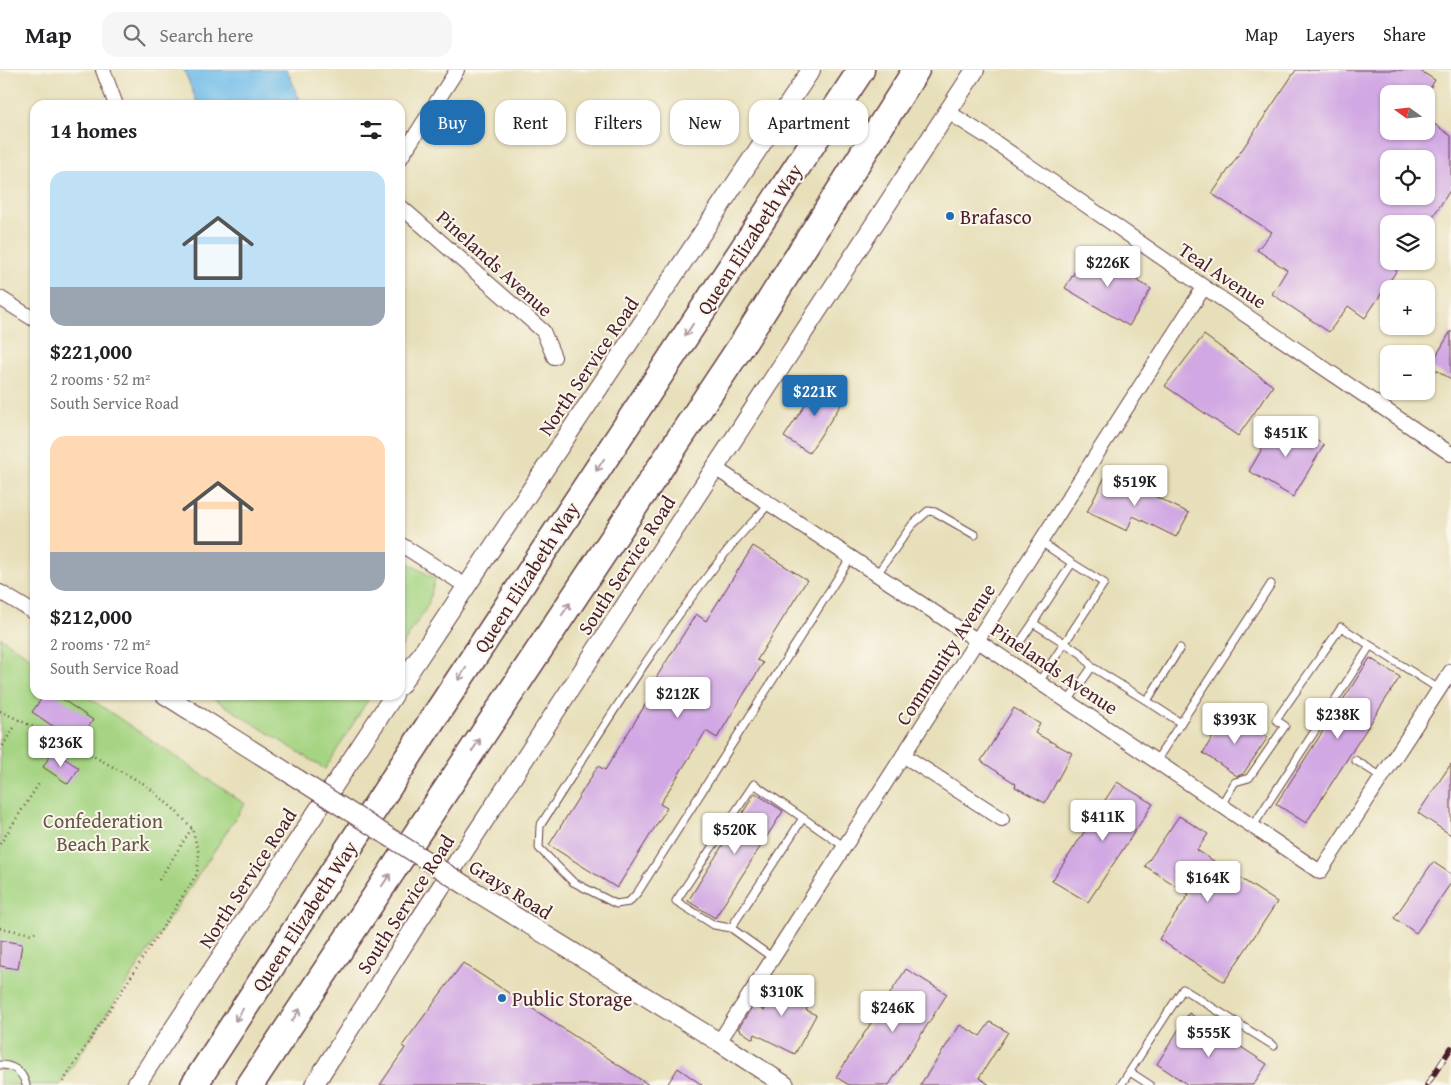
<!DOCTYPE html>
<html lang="en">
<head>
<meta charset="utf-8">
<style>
	body { margin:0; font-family:"Gentium Book Plus",serif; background:#f6f6f6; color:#202124; height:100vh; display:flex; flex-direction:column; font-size:19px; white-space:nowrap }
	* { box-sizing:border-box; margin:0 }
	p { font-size:16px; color:#757577 }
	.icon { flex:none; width:28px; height:28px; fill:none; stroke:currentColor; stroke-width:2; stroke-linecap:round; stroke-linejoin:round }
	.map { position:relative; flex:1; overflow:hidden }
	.side { position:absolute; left:30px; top:30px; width:375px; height:600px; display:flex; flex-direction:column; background:#fff; border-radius:15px; box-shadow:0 1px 4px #0004 }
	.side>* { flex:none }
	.top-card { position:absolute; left:420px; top:30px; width:475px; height:45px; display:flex; gap:10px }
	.needle { width:32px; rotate:285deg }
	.fabs { position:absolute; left:1380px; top:15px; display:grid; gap:10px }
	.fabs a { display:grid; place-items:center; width:55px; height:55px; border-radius:10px; background:#fff; box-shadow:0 1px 4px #0004; font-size:25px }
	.price { position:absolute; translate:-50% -42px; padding:0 11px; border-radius:5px; background:#fff; color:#222; font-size:16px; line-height:32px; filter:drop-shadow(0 1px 2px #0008) }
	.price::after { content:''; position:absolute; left:50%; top:30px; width:15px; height:11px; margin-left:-8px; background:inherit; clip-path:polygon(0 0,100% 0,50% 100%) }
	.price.current { background:#1f6fb2; color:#fff }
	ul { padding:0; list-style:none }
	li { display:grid; align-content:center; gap:10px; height:265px; padding:0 20px }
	li span { display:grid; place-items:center; height:155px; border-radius:15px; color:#555 }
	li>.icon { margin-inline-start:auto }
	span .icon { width:90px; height:90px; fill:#fffc; stroke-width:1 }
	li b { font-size:21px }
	h2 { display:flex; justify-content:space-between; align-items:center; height:60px; padding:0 20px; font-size:21px }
	.pill { padding:0 18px; border-radius:15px; background:#fff; box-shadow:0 1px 4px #0004; font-size:18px; line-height:45px }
	.pill.current { background:#1f6fb2; color:#fff }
	header { display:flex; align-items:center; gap:30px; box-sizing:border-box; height:70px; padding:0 25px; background:#fff; border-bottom:1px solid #e0e0e0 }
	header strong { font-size:24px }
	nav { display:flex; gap:28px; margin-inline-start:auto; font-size:18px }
	.search { width:350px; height:45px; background:#f6f6f6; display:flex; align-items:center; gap:12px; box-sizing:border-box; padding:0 18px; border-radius:15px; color:#757577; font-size:19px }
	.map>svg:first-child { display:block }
</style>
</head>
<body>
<header>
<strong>Map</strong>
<div class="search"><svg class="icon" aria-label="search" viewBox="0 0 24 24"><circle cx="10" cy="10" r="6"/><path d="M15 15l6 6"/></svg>Search here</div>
<nav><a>Map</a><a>Layers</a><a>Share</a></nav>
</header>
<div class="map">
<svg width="1451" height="1015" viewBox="0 0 1451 1015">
	<rect width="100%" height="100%" fill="#fbf7ec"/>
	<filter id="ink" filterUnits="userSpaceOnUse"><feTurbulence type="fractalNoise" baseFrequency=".02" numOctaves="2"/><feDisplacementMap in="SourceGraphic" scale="10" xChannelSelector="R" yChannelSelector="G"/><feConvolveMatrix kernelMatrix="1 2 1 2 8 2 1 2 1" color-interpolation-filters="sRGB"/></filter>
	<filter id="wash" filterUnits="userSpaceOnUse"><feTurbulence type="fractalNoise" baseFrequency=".0096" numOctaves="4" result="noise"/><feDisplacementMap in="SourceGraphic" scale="20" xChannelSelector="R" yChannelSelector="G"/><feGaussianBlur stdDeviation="1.12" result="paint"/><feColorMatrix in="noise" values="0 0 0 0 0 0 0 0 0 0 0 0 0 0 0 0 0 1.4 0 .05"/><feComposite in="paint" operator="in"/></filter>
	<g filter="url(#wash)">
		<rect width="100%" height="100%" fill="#e7dfb9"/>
		<path fill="#a5d482" stroke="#787a56" d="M400,488L435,509L428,535L400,579Z
			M0,567L35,591V625H85L245,734L60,1015H0Z
			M208,625H371L325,699Z"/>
		<path fill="#6fbce9" stroke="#5c6e8a" d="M184,0H287L302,35H198Z"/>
		<g id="blocks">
			<path fill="#d1a8e3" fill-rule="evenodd" d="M1296,0H1419L1435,10L1427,24H1389V61H1426V48L1451,66V119L1428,154H1389V191H1403L1365,248L1348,236L1329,262L1272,224L1287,200L1257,180L1272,162L1212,124ZM1389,89H1426V126H1389Z
				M1088,180L1151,219L1129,256L1065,218Z
				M1451,261V309L1430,296Z
				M1204,265L1273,316L1238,366L1165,316Z
				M821,311L846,327L809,383L784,367Z
				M1280,348L1324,375L1293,427L1249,401Z
				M1107,403L1189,443L1176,467L1133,446L1127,461L1087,442Z
				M753,476L807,510L757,590L763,593L717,668L706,661L660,734L667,738L617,818L549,775L598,696L605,700L650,627L646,624L696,544L706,551Z
				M1370,588L1400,607L1306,753L1276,734Z
				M44,625H56L93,650L78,673L32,642Z
				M1014,638L1040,654L1035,663L1072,683L1045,733L1015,717L1016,714L981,691Z
				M1227,642L1268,667L1243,704L1237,706L1203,683Z
				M53,681L79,698L68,714L43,697Z
				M1451,694V765L1418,743Z
				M1117,712L1153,734L1088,832L1052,811Z
				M755,723L783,741L715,848L688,831Z
				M1179,746L1208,764L1197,780L1277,832L1224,912L1159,869L1189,824L1145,796Z
				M1433,792L1451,804V813L1416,863L1394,848Z
				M0,870L22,874L18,899L0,896Z
				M463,893L649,1015H380L405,978L402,976Z
				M906,899L947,924L889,1015H849L836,1007Z
				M780,907L813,922L806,940L816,945L795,984L755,964L753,969L738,959L754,934L764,941Z
				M1189,943L1267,994L1253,1015H1188L1157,994Z
				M990,952L1008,962L979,1008L990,1015H920L960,955L980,966Z
				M678,998L702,1015H667Z"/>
		</g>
	</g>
	<g filter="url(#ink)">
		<use href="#blocks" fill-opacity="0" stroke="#623c40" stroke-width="1"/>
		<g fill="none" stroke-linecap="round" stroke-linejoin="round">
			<g stroke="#623c40" stroke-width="9">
				<path id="service" d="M769,434C757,448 743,461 731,476C660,564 601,661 540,756L539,778L573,812L616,834L629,832L638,822L851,487
					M1041,472L1072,493
					M877,504L912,455L928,441L935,442L975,465
					M1020,572L1033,553
					M1180,578L1147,631L1181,653
					M1039,612L1104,513L1072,493L1033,553L1082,584L1092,597
					M1068,631L1092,597L1147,631
					M1355,690L1382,707
					M1156,691L1271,514
					M1221,735L1235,712L1249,708L1285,656L1276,650L1341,557L1439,619
					M1253,756L1370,576
					M731,858L714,855L676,831L754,714L803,748
					M773,888L731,858L803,748L845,777
					M0,995C13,995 23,1002 26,1015
					M1130,1002L1150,1015
					M1121,1015L1183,919L1274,976"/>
			</g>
			<g stroke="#623c40" stroke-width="16">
				<path id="minor" d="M103,0L116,35
					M948,42L986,66L1204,217L1451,384
					M400,89L457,0
					M400,136L543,261L554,287
					M0,228L35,250
					M715,398L978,571L1320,802L1451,601
					M400,474L466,516
					M0,522L35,543
					M903,685L1002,749
					M719,972L1204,217"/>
			</g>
			<g stroke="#623c40" stroke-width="20">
				<path id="tertiary" d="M400,616L811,0
					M165,625L298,709
					M476,822L719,972L785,1015
					M136,1015L394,625
					M314,1015L418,852L975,0"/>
			</g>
			<g stroke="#623c40" stroke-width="29">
				<path id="motorway" d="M194,1015L427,658L861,0
					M250,1015L745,270L916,0"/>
			</g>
			<path stroke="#623c40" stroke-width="2.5" stroke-dasharray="1 4" stroke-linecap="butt" d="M0,641L86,682L146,715L177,742L192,758L199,784L197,804L61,1015
				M0,680L19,650
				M0,774L40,712
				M159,810L192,758
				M0,858L32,864L36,862"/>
			<use href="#service" stroke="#fff" stroke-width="7"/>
			<use href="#minor" stroke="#fff" stroke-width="14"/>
			<use href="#tertiary" stroke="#fff" stroke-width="18"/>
			<use href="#motorway" stroke="#fff" stroke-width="26"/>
			<g stroke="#4a1f2b" stroke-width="5.5">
				<path id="rail" d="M1427,1015L1451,978"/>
			</g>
			<use href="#rail" stroke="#fbf7ec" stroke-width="4" stroke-dasharray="11" stroke-linecap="butt"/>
			<g stroke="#623c40" stroke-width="20" stroke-linecap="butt">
				<path id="tertiary-bridge" d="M298,709L476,822"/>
			</g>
			<use href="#tertiary-bridge" stroke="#fff" stroke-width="18"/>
		</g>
		<defs><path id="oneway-shaft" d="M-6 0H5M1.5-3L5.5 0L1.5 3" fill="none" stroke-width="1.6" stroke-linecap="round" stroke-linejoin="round" transform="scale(1.25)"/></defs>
		<g stroke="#ae9aa0">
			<use href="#oneway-shaft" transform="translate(689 260) rotate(123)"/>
			<use href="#oneway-shaft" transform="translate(600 395) rotate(123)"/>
			<use href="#oneway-shaft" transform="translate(566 539) rotate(-56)"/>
			<use href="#oneway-shaft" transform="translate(462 604) rotate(123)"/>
			<use href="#oneway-shaft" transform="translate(476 675) rotate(-56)"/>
			<use href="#oneway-shaft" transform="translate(386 810) rotate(-56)"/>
			<use href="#oneway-shaft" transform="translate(239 945) rotate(123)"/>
			<use href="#oneway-shaft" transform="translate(296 945) rotate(-56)"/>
		</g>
	</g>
	<g fill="#1f6fb2" stroke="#fbf7ec" stroke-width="2">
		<circle cx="950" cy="146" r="5"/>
		<circle cx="502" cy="928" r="5"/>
	</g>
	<g text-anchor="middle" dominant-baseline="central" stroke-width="4" stroke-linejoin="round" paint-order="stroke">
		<g font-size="20" fill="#4a1f2b" stroke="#fbf7ec" text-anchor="start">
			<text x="960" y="146">Brafasco</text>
			<text x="512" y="928">Public Storage</text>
		</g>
		<g font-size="20" fill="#4a1f2b" stroke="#fbf7ec">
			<text transform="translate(749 169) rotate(-57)">Queen Elizabeth Way</text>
			<text transform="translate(495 193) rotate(42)">Pinelands Avenue</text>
			<text transform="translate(1223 205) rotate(34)">Teal Avenue</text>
			<text transform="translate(588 296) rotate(-56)">North Service Road</text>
			<text transform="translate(626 495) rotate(-57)">South Service Road</text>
			<text transform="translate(526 507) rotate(-57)">Queen Elizabeth Way</text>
			<text transform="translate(945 584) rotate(-57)">Community Avenue</text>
			<text transform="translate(1055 598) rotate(34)">Pinelands Avenue</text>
			<text transform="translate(247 808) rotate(-57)">North Service Road</text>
			<text transform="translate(511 819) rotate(32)">Grays Road</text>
			<text transform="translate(405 834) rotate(-57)">South Service Road</text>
			<text transform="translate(304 846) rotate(-57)">Queen Elizabeth Way</text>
		</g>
		<g font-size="20" fill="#655545" stroke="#fbf7ec">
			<text x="103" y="750">Confederation<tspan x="103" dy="23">Beach Park</tspan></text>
		</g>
	</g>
</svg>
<div class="fabs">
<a><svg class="needle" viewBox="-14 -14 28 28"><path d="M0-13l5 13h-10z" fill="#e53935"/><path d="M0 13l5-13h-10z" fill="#757577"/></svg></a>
<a><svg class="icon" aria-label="locate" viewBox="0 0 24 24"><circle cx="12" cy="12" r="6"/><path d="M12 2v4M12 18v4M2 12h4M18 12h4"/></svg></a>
<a><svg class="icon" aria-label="layers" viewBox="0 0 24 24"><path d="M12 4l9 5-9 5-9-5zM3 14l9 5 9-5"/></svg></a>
<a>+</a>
<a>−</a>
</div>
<b class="price" style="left:1108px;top:218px">$226K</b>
<b class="price current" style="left:815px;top:347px">$221K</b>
<b class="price" style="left:1286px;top:388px">$451K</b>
<b class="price" style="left:1135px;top:437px">$519K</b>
<b class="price" style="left:678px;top:649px">$212K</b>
<b class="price" style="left:1338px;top:670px">$238K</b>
<b class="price" style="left:1235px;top:675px">$393K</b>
<b class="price" style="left:61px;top:698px">$236K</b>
<b class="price" style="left:1103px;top:772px">$411K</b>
<b class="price" style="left:735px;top:785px">$520K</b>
<b class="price" style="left:1208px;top:833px">$164K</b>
<b class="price" style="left:782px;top:947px">$310K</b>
<b class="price" style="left:893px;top:963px">$246K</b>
<b class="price" style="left:1209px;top:988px">$555K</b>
<div class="top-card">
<a class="pill current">Buy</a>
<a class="pill">Rent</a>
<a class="pill">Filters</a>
<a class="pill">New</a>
<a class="pill">Apartment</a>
</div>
<section class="side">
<h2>14 homes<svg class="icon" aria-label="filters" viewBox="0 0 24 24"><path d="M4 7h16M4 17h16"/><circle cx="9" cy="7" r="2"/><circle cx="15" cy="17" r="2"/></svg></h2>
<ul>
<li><span style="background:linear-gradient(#bfe0f5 75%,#9aa5b1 0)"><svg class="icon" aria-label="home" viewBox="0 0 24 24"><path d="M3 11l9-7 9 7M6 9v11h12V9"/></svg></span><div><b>$221,000</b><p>2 rooms · 52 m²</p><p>South Service Road</p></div></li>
<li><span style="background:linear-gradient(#ffd9b3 75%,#9aa5b1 0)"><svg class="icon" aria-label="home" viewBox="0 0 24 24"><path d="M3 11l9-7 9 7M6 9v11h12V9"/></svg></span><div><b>$212,000</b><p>2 rooms · 72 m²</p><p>South Service Road</p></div></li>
</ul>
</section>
</div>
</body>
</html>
